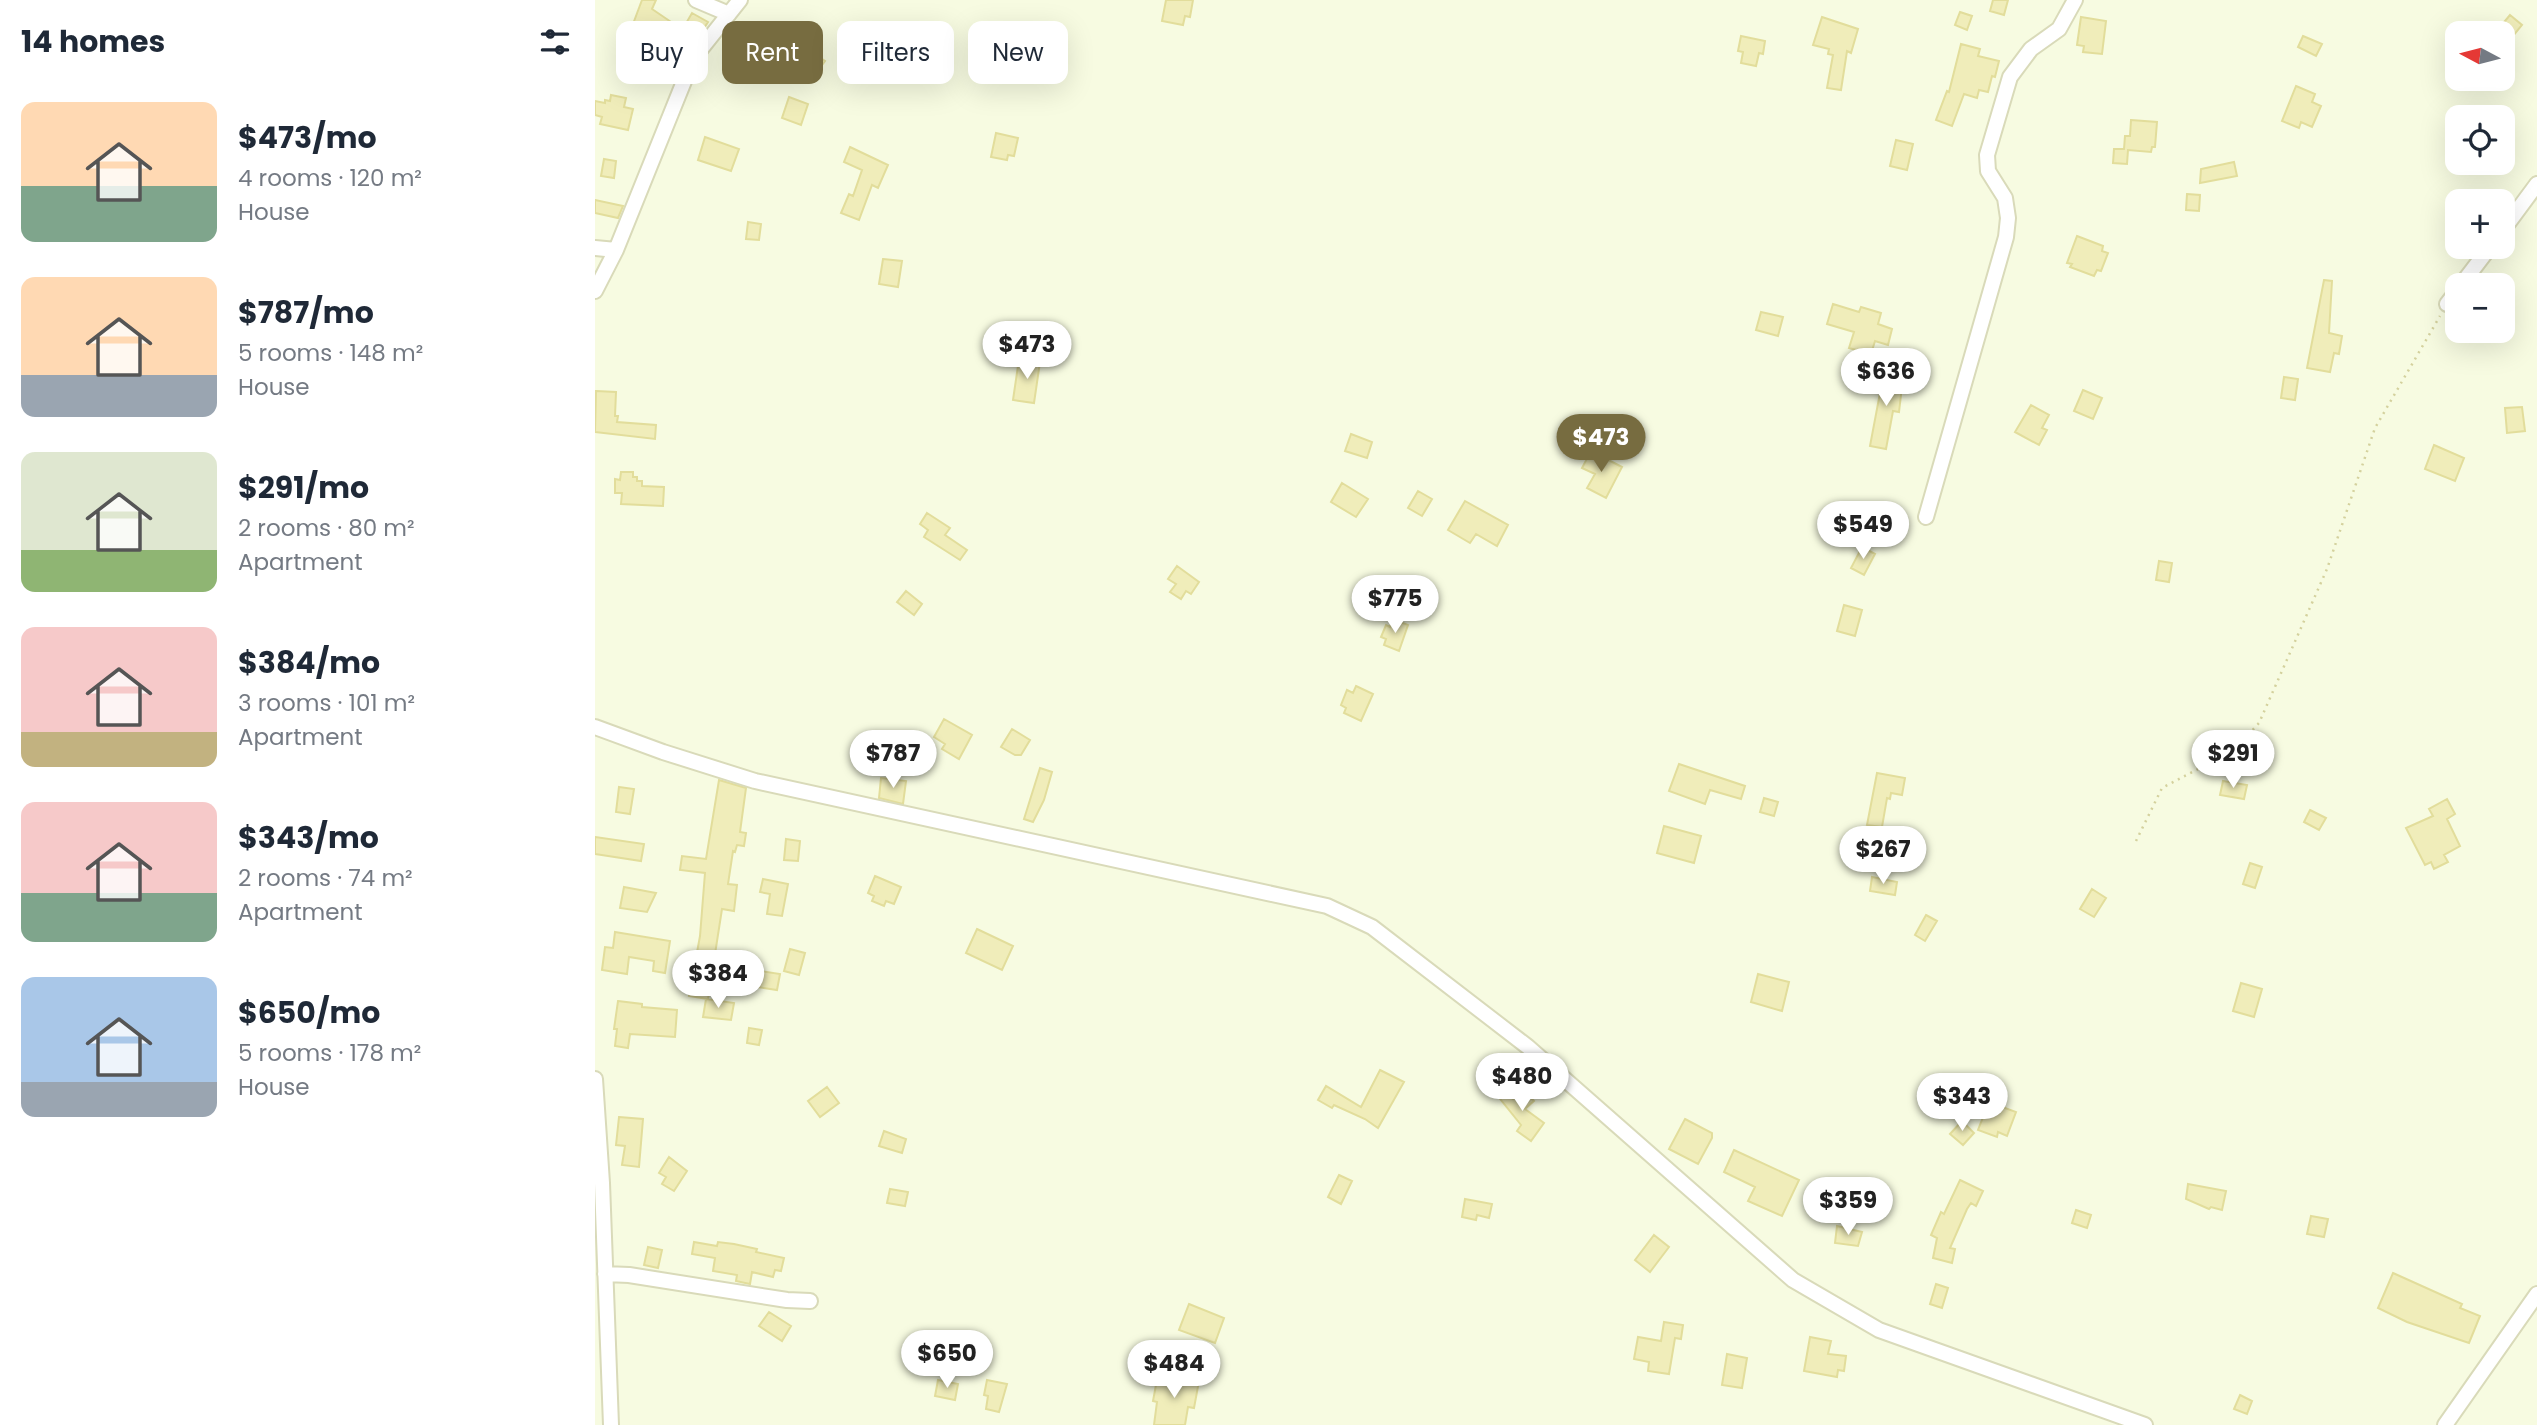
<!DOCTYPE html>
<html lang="en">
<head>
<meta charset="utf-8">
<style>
	body { margin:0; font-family:Poppins,sans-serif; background:#f2f2f3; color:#1f2937; height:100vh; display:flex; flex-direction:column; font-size:26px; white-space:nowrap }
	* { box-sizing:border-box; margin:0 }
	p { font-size:23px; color:#747a83 }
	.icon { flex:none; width:38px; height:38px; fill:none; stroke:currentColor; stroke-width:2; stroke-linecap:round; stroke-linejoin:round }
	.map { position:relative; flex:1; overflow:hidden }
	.sheet { display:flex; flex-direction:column; background:#fff; width:595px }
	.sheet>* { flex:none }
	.guide { position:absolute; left:21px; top:21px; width:665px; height:63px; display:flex; gap:14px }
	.needle { width:46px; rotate:277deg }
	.tools { position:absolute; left:1850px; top:21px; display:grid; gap:14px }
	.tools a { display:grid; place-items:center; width:70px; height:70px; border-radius:14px; background:#fff; box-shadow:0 7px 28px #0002; font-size:35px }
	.price { position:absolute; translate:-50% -60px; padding:0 16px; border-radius:24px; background:#fff; color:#222; font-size:23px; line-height:46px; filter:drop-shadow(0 2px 4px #0008) }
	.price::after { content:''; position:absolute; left:50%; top:42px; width:21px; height:16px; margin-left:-10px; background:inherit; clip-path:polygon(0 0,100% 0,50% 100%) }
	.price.selected { background:#776c40; color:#fff }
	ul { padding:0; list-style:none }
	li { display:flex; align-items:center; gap:21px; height:175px; padding:0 21px }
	li span { display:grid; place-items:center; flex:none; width:196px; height:140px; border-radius:14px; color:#555 }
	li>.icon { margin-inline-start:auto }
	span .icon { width:84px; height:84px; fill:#fffc; stroke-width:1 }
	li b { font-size:30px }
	h2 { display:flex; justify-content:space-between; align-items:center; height:84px; padding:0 21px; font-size:30px }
	.pill { padding:0 24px; border-radius:14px; background:#fff; box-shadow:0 7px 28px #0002; font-size:24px; line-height:63px }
	.pill.selected { background:#776c40; color:#fff }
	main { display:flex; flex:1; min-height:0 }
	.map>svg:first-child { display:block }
</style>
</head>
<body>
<main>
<section class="sheet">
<h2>14 homes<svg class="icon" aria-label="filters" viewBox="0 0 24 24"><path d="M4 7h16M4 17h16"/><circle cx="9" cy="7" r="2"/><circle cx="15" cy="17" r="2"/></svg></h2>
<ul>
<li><span style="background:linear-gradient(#ffd9b3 60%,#7fa58c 0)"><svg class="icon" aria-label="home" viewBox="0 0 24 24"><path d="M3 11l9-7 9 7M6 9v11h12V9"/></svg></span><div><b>$473/mo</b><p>4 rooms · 120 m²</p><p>House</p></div></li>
<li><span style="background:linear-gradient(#ffd9b3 70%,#9aa5b1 0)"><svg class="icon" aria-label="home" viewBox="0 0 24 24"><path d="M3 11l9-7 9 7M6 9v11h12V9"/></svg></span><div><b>$787/mo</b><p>5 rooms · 148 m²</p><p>House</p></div></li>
<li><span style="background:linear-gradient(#dfe7d0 70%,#8fb573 0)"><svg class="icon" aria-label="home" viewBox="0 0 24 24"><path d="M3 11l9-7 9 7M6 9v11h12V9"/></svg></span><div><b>$291/mo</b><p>2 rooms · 80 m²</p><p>Apartment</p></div></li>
<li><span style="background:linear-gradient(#f6c9c9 75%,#c2b280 0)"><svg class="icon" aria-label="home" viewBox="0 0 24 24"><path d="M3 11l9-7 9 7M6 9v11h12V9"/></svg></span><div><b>$384/mo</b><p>3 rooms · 101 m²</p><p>Apartment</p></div></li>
<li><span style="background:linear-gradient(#f6c9c9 65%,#7fa58c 0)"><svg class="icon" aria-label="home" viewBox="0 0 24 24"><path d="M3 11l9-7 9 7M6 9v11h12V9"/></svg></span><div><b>$343/mo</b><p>2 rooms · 74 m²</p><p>Apartment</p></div></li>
<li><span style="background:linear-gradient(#a9c7e8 75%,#9aa5b1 0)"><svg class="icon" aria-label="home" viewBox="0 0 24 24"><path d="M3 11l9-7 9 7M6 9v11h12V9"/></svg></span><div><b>$650/mo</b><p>5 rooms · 178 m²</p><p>House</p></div></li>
</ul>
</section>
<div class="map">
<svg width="1942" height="1425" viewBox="0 0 1942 1425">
	<rect width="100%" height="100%" fill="#f7fbe1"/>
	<path fill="#f0edba" stroke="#e2dd9b" stroke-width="2" d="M47,0H61L57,9L79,24L73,34L69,32L63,41L38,24Z
		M571,0H598L595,17L590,16L588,25L567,21Z
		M1398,0H1413L1409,15L1395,11Z
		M1365,12L1377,16L1372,30L1360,25Z
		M97,13L113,22L101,40L86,32Z
		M1915,15L1927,25L1914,41L1908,33H1904V28Z
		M1227,17L1263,29L1256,53L1252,51L1246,90L1232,88L1238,55L1233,54L1234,49L1218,45Z
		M1486,17L1511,21L1507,54L1488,52L1489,46L1482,45Z
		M185,30L230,61L219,76L175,45Z
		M1146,36L1170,41L1168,54L1164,53L1161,66L1146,63L1148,52L1143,51Z
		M1708,36L1727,44L1721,56L1703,47Z
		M1366,44L1385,49L1383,56L1404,61L1400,77L1397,76L1393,92L1384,90L1382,98L1369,94L1357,126L1341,120L1352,91L1354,92Z
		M1701,86L1720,94L1717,102L1726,106L1717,127L1706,122L1704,128L1687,121Z
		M16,95L31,98L29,107L38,109L33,130L5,124L7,117L0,115V101L10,103V100L15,101Z
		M194,97L213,104L206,125L187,118Z
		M1536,120L1562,122L1560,147H1557L1556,152L1533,150L1532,164L1518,163L1519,149H1529L1530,136H1535Z
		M401,133L423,138L419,156L413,155L412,160L396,157Z
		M110,137L144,149L136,171L103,160Z
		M1301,140L1318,144L1312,170L1295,166Z
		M255,147L293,165L283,188L277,185L264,220L246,213L254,194L258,196L267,170L249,162Z
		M9,159L21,161L19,178L6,176Z
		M1639,162L1642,176L1605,183L1606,169Z
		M1592,194L1605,195L1604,211L1591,210Z
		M0,200L28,206L23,218L0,213Z
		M153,222L166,224L164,240L151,239Z
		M1482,236L1508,246L1507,251L1513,253L1506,271L1502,270L1499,276L1475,267L1477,264L1472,263Z
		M288,259L307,261L303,287L284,284Z
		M1729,280L1737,281L1734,333L1747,336L1744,354L1739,353L1735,372L1712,368Z
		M1238,304L1264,312L1266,307L1286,313L1283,324L1297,329L1293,345L1280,341L1276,354L1254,348L1259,332L1232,324Z
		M1166,312L1188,317L1183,336L1161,330Z
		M424,359L445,362L439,403L418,400Z
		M1281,375L1308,378L1304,412L1298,411L1291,449L1275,446L1285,393L1279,392Z
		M1689,377L1703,379L1700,400L1686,398Z
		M1488,390L1507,398L1498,419L1479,411Z
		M1,391L21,392L20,416H23L22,422L61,425L60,439L0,432Z
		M1436,405L1454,415L1447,428L1452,430L1444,445L1420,432Z
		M1927,407L1930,431L1912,433L1910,408Z
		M756,434L777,442L772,458L750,451Z
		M1839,445L1869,458L1860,481L1830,469Z
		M996,451L1027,467L1011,498L992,488L1000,474L987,468Z
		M26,472H38V477H42V481H47V486L69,487L68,506L26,504L27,493H20V479L25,480Z
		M747,483L773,499L761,517L736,502Z
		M823,491L837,499L827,516L813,508Z
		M870,501L913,525L902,546L881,534L875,543L853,530Z
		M332,513L355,528L350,535L372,550L365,560L329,537L333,530L325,524Z
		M1267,547L1280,554L1269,575L1256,568Z
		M1564,561L1577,563L1574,582L1561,580Z
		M582,566L604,582L596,594L591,591L586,599L575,592L581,584L573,579Z
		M311,591L327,604L319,615L302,602Z
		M1249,605L1267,610L1260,636L1242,631Z
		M798,619L813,625L804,651L789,645L791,639L786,637L791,625L795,627Z
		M761,686L778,694L766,721L749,713L751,708L746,705L752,690L758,693Z
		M349,719L377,735L364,759L347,749L350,744L339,737Z
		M417,729L435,740L426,755H420L406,747Z
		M1084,764L1150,786L1146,799L1115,790L1110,804L1074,791Z
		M445,768L457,772L449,800L438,822L429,819Z
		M1282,773L1310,778L1307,795L1296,793L1295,799L1292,798L1287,827L1272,825Z
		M286,778L311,781L308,804L284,798Z
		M124,780L151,788L145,832L151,833L149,846L142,845L140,852L138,851L133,884L142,885L139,911L127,909L113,999L94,996L105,936L110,873L85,870L87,856L111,859Z
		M1628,781L1652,785L1649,799L1625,795Z
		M24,787L39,789L35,814L21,812Z
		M1169,798L1183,802L1179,816L1165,812Z
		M1852,799L1860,814L1852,819L1865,846L1849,855L1853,862L1839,869L1836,862L1830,865L1811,828L1838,816L1834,809Z
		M1715,810L1731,818L1724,830L1709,822Z
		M1069,826L1106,836L1099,863L1062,853Z
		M0,837L49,844L46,861L0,854Z
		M191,839L205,841L203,861L189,860Z
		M1655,863L1667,867L1660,888L1648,884Z
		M280,876L306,887L299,904L291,901L289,906L277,901L279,896L273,893Z
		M1277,877L1302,882L1300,895L1275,891Z
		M168,879L193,884L187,916L172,914L175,894L165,892Z
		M29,887L61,893L52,912L25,908Z
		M1497,889L1511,898L1499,917L1485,909Z
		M1331,915L1342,921L1330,941L1320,935Z
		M382,929L418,946L407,970L371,953Z
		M20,932L75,941L70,973L58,971L59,961L34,957L32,974L7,970L10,947L18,948Z
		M195,949L210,953L204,975L189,971Z
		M159,970L185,974L182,990L156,986Z
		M1163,974L1194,982L1187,1011L1156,1002Z
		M1646,983L1667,989L1659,1017L1638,1011Z
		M111,999L139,1003L136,1020L108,1017Z
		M23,1001L47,1004V1007L82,1010L80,1037L35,1034L33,1048L20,1046L22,1029H19Z
		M154,1028L167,1030L164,1045L152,1043Z
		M785,1070L809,1082L783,1128L770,1119L739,1105L737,1108L723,1100L731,1086L766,1107Z
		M232,1087L244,1103L225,1117L213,1101Z
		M901,1087L918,1099L929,1090L939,1101L930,1109L949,1123L936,1141L922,1131L926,1125L898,1090Z
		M1394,1102L1421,1112L1412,1136L1403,1132L1402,1137L1383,1130Z
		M24,1117L48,1119L44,1167L27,1165L30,1146L21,1145Z
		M1090,1119L1117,1133V1138L1103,1164L1074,1149Z
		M1367,1121L1379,1133L1368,1145L1355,1134Z
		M289,1131L311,1139L307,1153L284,1146Z
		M1139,1150L1204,1180L1187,1216L1153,1201L1160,1187L1129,1172Z
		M74,1157L92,1171L79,1191L67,1184L71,1177L64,1173Z
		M744,1175L757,1181L746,1204L733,1197Z
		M1365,1180L1388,1191L1381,1206L1376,1203L1372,1209L1355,1248L1360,1249L1357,1263L1338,1258L1342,1238L1336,1235L1346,1212L1349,1214Z
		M1593,1184L1631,1191L1627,1210L1616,1207L1614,1209L1591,1199Z
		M295,1189L313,1192L310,1206L292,1203Z
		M870,1199L897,1204L894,1218L882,1215L881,1220L867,1217Z
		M1481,1210L1496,1215L1492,1228L1477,1223Z
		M1716,1216L1733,1219L1729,1237L1712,1234Z
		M1242,1226L1267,1232L1263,1246L1240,1243Z
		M1059,1235L1074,1247L1055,1272L1040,1260Z
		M99,1242L122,1246L123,1242L139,1244L162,1249L161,1252L189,1258L186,1271L180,1270L178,1277L157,1272L155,1284L141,1281L142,1275L118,1271L120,1258L97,1254Z
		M53,1247L67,1250L63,1268L49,1265Z
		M1798,1273L1867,1304L1865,1308L1885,1316L1874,1343L1812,1322L1783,1308Z
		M1341,1284L1353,1288L1347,1308L1335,1304Z
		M594,1304L629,1318L620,1343L584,1330Z
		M174,1312L196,1326L187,1341L164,1326Z
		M1069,1322L1088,1325L1086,1339L1080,1338L1074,1374L1053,1371L1054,1362L1039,1359L1043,1337L1066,1341Z
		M1215,1337L1236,1341L1233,1354L1251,1356L1249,1371L1243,1370L1242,1377L1209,1371Z
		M1132,1354L1152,1358L1147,1388L1127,1385Z
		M563,1374L604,1381L599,1408L593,1407L590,1425H559L562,1402L558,1401Z
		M343,1380L363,1384L360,1400L340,1396Z
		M392,1380L412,1384L404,1412L391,1409L393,1396L389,1395Z
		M1645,1395L1657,1401L1652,1414L1639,1409Z"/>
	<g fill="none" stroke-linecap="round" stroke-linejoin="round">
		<g stroke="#d9dab9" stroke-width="18">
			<path id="minor" d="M101,0L134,14
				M1908,230L1942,184
				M0,248L21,250
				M1866,285L1895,247
				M0,291L21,250L98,59L145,0
				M1852,304L1862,291
				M1331,517L1411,237L1413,218L1410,198L1393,171L1392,155L1415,77L1436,49L1464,29L1480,0
				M0,727L68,752L160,781L732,906L777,927L933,1047L1198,1280L1284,1330L1550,1425
				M0,1079L7,1183L16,1425
				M10,1274L34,1275L192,1300L215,1301
				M1850,1425L1942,1294"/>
		</g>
		<path stroke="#d4d19d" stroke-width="2.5" stroke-dasharray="2 5" stroke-linecap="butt" d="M1541,841L1567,788L1639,750L1664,723L1732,569L1780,428L1845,316"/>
		<use href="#minor" stroke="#fff" stroke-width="14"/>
	</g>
</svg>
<div class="tools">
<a><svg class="needle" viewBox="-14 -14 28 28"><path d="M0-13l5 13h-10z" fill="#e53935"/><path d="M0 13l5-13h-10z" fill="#747a83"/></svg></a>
<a><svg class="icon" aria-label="locate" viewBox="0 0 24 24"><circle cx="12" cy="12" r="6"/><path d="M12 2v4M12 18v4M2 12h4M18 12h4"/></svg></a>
<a>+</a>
<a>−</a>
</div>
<b class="price" style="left:432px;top:381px">$473</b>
<b class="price" style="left:1291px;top:408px">$636</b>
<b class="price selected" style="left:1006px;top:474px">$473</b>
<b class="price" style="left:1268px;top:561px">$549</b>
<b class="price" style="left:800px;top:635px">$775</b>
<b class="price" style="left:298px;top:790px">$787</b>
<b class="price" style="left:1638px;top:790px">$291</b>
<b class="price" style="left:1288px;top:886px">$267</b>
<b class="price" style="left:123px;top:1010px">$384</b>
<b class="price" style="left:927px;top:1113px">$480</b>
<b class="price" style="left:1367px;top:1133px">$343</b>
<b class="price" style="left:1253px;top:1237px">$359</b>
<b class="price" style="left:352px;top:1390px">$650</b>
<b class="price" style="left:579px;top:1400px">$484</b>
<div class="guide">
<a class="pill">Buy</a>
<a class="pill selected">Rent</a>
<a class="pill">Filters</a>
<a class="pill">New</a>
</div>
</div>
</main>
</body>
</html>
